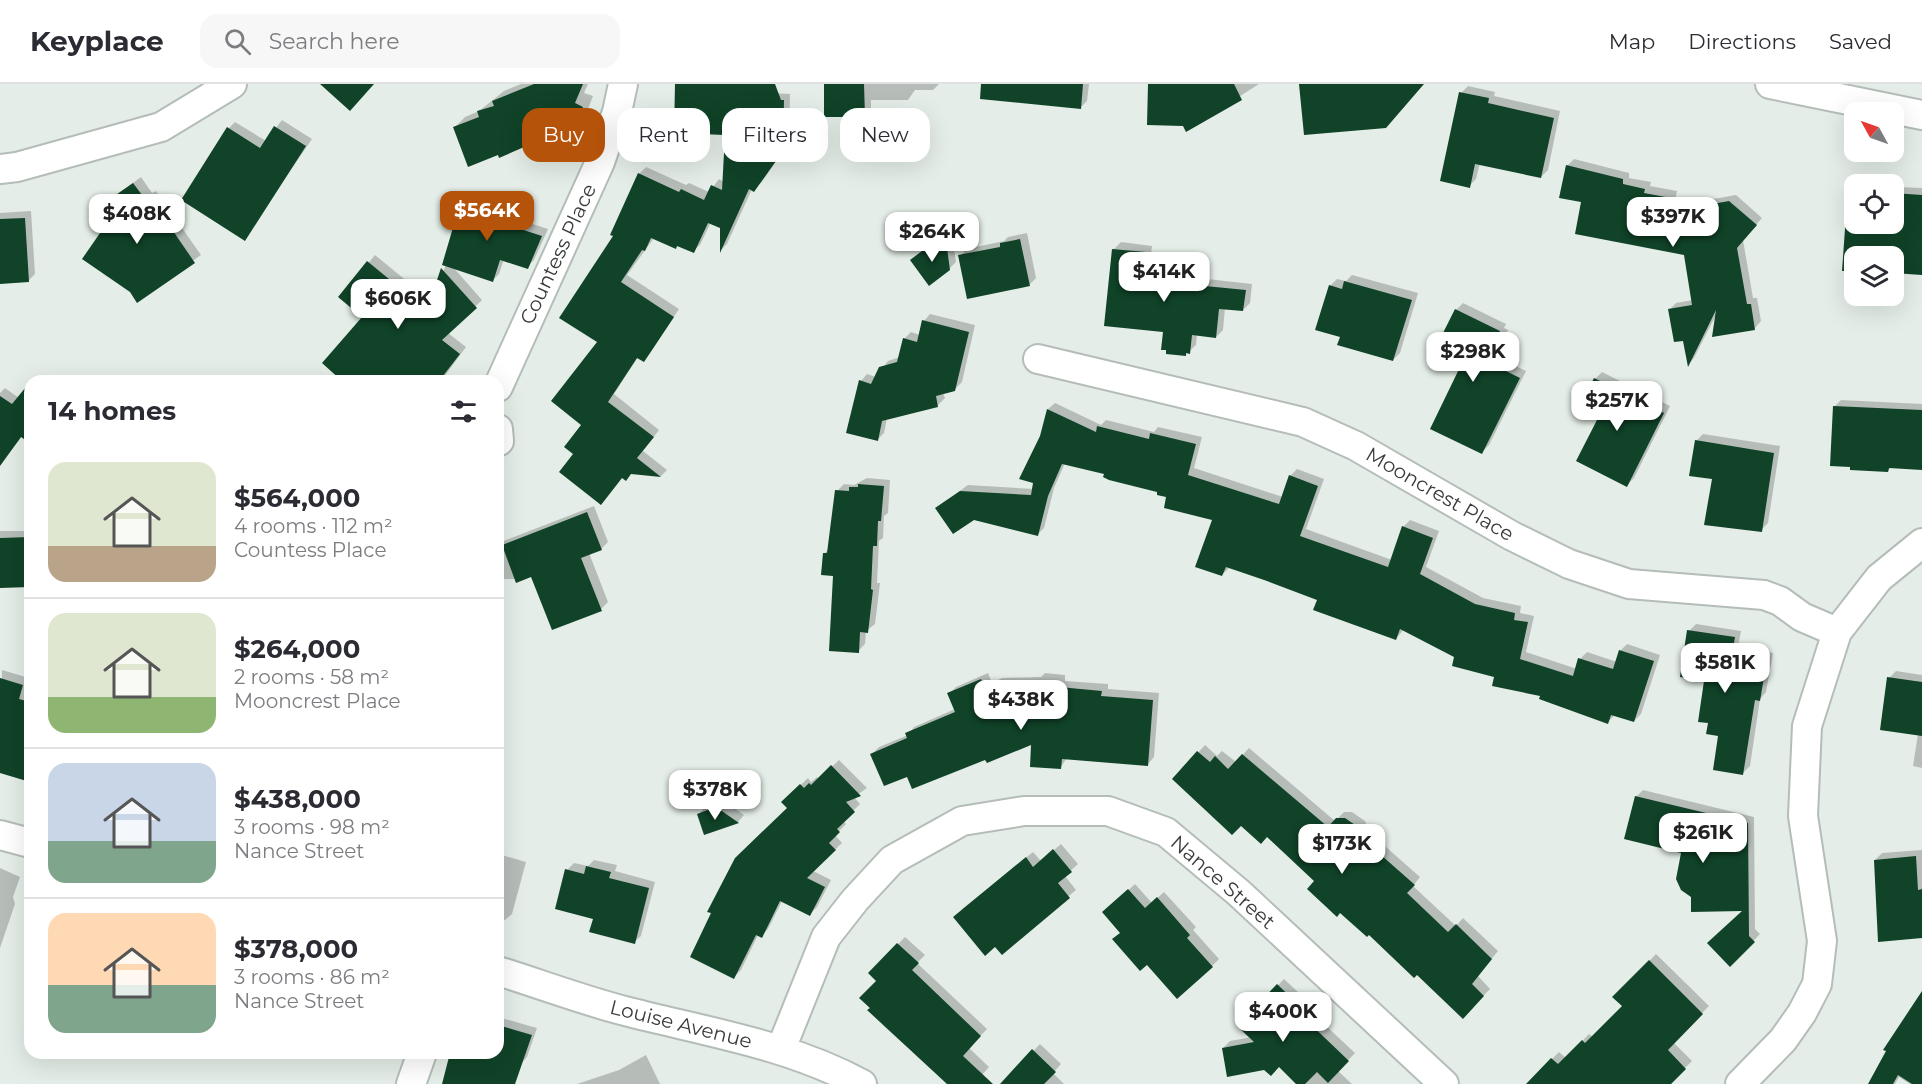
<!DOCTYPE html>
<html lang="en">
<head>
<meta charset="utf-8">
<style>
	body { margin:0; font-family:Montserrat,sans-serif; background:#f7f7f7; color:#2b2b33; height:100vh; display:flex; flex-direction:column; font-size:22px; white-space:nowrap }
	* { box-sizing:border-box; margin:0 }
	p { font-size:20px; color:#7c7c81 }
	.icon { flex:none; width:33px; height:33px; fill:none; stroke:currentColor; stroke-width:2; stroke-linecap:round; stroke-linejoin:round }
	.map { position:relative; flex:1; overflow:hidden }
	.drawer { position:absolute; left:24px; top:291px; width:480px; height:684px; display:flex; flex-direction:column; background:#fff; border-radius:18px; box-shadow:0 6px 24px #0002 }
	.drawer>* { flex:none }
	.banner { position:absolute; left:522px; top:24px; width:570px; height:54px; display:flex; gap:12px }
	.needle { width:39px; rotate:310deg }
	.fabs { position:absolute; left:1844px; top:18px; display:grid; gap:12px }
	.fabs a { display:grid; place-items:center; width:60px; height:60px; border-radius:12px; background:#fff; box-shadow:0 6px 24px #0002; font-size:30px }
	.price { position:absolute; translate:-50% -51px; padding:0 14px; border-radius:12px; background:#fff; color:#222; font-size:20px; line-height:39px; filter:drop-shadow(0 2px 3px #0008) }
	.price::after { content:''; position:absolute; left:50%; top:36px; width:18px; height:14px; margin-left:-9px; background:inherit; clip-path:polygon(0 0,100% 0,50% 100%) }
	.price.active { background:#b45309; color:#fff }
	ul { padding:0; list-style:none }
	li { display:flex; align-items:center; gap:18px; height:150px; padding:0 24px }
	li+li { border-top:2px solid #e1e1e2 }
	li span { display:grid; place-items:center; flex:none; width:168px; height:120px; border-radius:18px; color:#555 }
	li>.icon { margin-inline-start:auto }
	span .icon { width:72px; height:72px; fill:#fffc; stroke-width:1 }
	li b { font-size:26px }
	h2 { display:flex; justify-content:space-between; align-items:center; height:72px; padding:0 24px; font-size:26px }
	.tag { padding:0 21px; border-radius:18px; background:#fff; box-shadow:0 6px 24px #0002; font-size:21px; line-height:54px }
	.tag.active { background:#b45309; color:#fff }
	header { display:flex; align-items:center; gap:36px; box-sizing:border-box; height:84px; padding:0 30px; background:#fff; border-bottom:2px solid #e1e1e2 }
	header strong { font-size:28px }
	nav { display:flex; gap:33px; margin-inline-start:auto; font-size:21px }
	.search { width:420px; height:54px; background:#f7f7f7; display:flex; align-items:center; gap:15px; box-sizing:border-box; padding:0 21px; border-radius:18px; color:#7c7c81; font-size:22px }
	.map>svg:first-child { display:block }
</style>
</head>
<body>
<header>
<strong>Keyplace</strong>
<div class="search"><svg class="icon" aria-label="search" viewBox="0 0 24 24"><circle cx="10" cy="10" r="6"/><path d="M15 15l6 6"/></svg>Search here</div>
<nav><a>Map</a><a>Directions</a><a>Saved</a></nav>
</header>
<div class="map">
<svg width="1922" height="1000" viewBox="0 0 1922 1000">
	<rect width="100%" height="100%" fill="#e4ede7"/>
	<path fill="#0003" d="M521,0H588L584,9L593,12L578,50L568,60L547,52L455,43L465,33L479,27L504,7Z
		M677,0H774L770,9L790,10L789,59L761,99L752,105L727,160L722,165V143L711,138L700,161L693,167L678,161L675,164L654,154L627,191L679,225L650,269L643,276L638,273L614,310L659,346L643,367L667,386L661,392L632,389L575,369L584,341L599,258L615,152L639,90L646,83L686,101L689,99L709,108L719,95L724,98L726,49Z
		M825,0H939L933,6H915L908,16H871V25L864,32Z
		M987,0H1089L1087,17L1080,24Z
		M1149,0H1259L1187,46Z
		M1468,2L1495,8L1494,12L1560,27L1548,86L1541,93L1480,79L1476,95L1469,102L1461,9Z
		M282,36L312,55L244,155L229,44L235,38L266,57Z
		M1574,75L1629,89V94L1651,98L1650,102L1677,107L1674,122L1736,111L1762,134L1743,156L1753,214H1757L1761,237L1755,244L1716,231L1694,274L1689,280L1684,255L1669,226L1676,219L1693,216L1685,170L1583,117L1567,82Z
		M141,93L152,109L156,107L201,171L137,217L109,139L99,124Z
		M1897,103L1922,104V190L1893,188V172H1854V186L1844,185L1847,128L1854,122V140H1893V106Z
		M470,107L490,113L504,122L502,130L548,145L534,176L527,183L504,175L499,190L492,197L453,183L482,216L448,249L466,263L441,297H345L364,233L340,213L375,171L425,212L438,200L446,181L464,114Z
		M31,127L35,190L28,197L0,198V129Z
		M1027,149L1036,194L1029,201L960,172L967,165L1004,157L1008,153Z
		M942,153L947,159L953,158L956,178L949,185L919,169Z
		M1121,158L1152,162L1150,178L1181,183L1180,192L1252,200L1250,219L1243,226L1225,224L1223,246L1216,253L1197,250L1196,261L1185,271L1164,247L1114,165Z
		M1352,191L1418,209L1400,269L1393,276L1341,252L1330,202L1337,195L1346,197Z
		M1463,219L1506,240L1504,244L1508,246L1495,272L1526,287L1489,361L1482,368L1463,280L1456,226Z
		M930,230L975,241L962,298L954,306L943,309L945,314L938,321L887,334L884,349L877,356L861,297L867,290L876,293L888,277L900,273L904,255L911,248L920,251L924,237Z
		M1602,288L1670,322L1634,394L1627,401L1599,335L1580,325L1595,295Z
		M30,303V387L23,351L9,369L3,376L0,374V309L5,304L19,314Z
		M1841,316L1922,320V384L1891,383L1888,387L1834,323Z
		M1055,319L1101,341L1106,336L1154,348L1158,343L1202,353L1194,384L1283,413L1290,392L1297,385L1324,395L1306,445L1392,476L1403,443L1410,436L1439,447L1426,483L1483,514L1521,522L1520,529L1534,532L1526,568L1577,585L1580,575L1587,568L1617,578L1620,567L1627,560L1660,571L1641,630L1634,637L1615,631L1608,638L1496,592L1404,545L1396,555L1318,516L1268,496L1229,484L1222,491L1214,434L1159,407L1105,389L1065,379L1054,404L1044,444L1037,451L936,424L968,401L1034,405L1041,352L1048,325Z
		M1703,350L1780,362L1768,439L1761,446L1713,394L1696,357Z
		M867,394L890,396L888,429L884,432L883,454L879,457L877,499H880L875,540L866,547L865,560L858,567L835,490L824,470L829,465L837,407L844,400L854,401Z
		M594,422L608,458L601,465L589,469L608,518L601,525L532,491L523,495H498V432H500L501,458Z
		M0,447H30V502H0Z
		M1696,540L1741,547L1738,563L1773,569L1766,608L1760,615L1750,682L1743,689L1709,638L1706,595L1689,547Z
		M2,586L29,594L30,696L0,688Z
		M1896,587L1922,591V684L1913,682L1918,650L1889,594Z
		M988,589L992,599L1002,594L1041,593L1045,589L1065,591V597L1108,600V605L1159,609L1154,673L1148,680L1067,674L1060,684L1033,659L986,674L907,691L872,670L879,663L908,651L914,643L955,625L949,610L956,603Z
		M1205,661L1217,672L1222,667L1236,678L1249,664L1335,737L1344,728H1352L1365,737L1370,749L1420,793L1413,802L1456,842L1463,834L1498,867L1478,892L1490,905L1463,933L1267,752L1241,740L1174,695Z
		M839,676L867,704L854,713L860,720L843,737L846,740L835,751L842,759L813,787L831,796L817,823L810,830L782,817L768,845L761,852L758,851L741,886L734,893L793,720L783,718L808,694L811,698L817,693L819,695Z
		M1643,706L1754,733L1755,845L1760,850L1730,881L1745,826L1693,813L1683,768L1636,713Z
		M724,717L744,731L738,738L705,749L699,730L705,723Z
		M1061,760L1078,780L1065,792L1076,806L1002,869L961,826L1033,768L1041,777Z
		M1922,766V853L1875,776L1882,769Z
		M498,770L526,778L512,830L505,836L498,835Z
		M594,776L617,781L615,787L655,798L641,852L634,858L595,834L567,786L574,779L588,782Z
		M0,784L20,793L13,813L15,820L0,864Z
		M1135,800L1152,819L1164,808L1196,843L1193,846L1219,875L1212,882L1147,879L1121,848L1111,822Z
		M905,853L925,871L917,879L987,945L969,964L989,983L974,1000H949L884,942L861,914L878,897L870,889Z
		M1656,870L1709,922L1673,958L1692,977L1669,1000H1544L1536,991L1559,968L1566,974L1589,950L1593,953L1624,922L1615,913Z
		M1284,895L1312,921L1308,925L1355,969L1338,987L1352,1000H1298L1279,982L1265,985L1223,964L1230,957L1252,953L1239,942Z
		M1922,909V1000H1910L1899,993L1895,1000H1873Z
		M498,933L537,944L527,973L504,1000H443L452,969H498Z
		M1040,960L1061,980L1053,989L1064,1000H1002Z
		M646,971L660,1000H577L619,986Z"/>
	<path fill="#104328" d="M320,0H374L350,27Z
		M534,0H583L575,19L583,23L582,30L568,62L547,53L499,74L498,71L468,83L453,43L479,33L477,27L494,22L492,17Z
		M675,0H775L781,16H784L783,67L754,108L749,105L720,169V144L708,139L694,169L677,162L676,165L651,154L645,167L642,166L621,198L674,233L644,278L637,274L608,318L654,353L637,374L661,393L631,390L626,397L622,394L601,421L559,388L573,370L564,363L581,341L551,317L597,258L559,234L613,152L610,151L638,89L679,108L681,105L704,116L711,101L722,106L725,51L674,49Z
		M824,0H864L865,33H824Z
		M981,0H1083L1081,25L980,15Z
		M1148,0H1234L1242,16L1186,48L1183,42L1147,41Z
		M1299,0H1424L1386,44L1304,51Z
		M1459,8L1489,14L1488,19L1554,34L1541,94L1475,80L1470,104L1440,97Z
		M274,42L306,62L245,157L181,116L227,43L260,64Z
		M1566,81L1623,95V100L1645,105L1644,109L1671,114L1668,128L1729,117L1757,141L1737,164L1747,220H1751L1755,246L1712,253L1716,226L1688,283L1683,257L1674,258L1668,225L1692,221L1684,171L1575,150L1581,118L1559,114Z
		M133,99L145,115L149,112L195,179L137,219L130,208L82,175L107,139L97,124Z
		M1893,109L1922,111V191L1893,189V172H1854V187H1842L1846,131H1854V140H1893Z
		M462,113L482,119L498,129L496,137L542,152L528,185L500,176L493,198L442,181Z
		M25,134L29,198L0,200V135Z
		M1020,155L1030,202L967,215L958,171L1000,163V159Z
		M934,158L940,165L947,164L950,186L929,202L910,176Z
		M1112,165L1146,168L1144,184L1175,190L1174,199L1246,206L1243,227L1219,225L1216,254L1192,251L1190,270L1186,269V272L1166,270V266H1161L1163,248L1104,242Z
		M367,177L417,218L436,199L441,184L477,224L442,256L460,270L439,297H342L322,279L362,233L338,213Z
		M1344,197L1412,216L1393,277L1337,261L1340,253L1315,246L1329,201L1342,205Z
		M1455,225L1500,247L1498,251L1502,253L1490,279L1520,294L1482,370L1430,345L1461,281L1434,267Z
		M922,236L969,248L955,307L936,312L938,323L882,337L878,357L846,349L859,296L871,300L879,283L897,278L903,254L917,258Z
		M1594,294L1664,329L1627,403L1576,377L1597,336L1578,326Z
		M30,298V359L21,353L0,382V312L12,320Z
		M1833,322L1922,326V386L1889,384L1888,388L1850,386V383L1830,382Z
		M1047,325L1096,348L1097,342L1149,355L1150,349L1196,360L1188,391L1279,420L1289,391L1318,402L1300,452L1388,483L1402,442L1433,454L1420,490L1475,520L1515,529L1514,536L1528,538L1520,575L1573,592L1578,574L1613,585L1619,566L1654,577L1634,638L1611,631L1608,640L1539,615L1540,612L1492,602L1494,593L1452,582L1454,573L1400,545L1396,556L1313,526L1317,516L1267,497L1226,483L1222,492L1195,483L1212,436L1164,424L1166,413L1157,411V408L1109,396L1103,393L1104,390L1062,380L1048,412L1038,452L974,436L953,450L935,424L960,407L1031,411L1033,399L1019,395L1040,352Z
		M1695,356L1774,369L1762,448L1704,441L1712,395L1689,392Z
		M858,400L884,402L881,437H878L877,462H873L871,505L873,506L868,549L860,548L859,569L829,567L833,492L821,491L823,469H827L835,406L849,407V403H858Z
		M587,428L602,466L581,474L602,527L552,546L531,493L516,499L502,461Z
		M30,453V503L0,504V454Z
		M1687,546L1735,553L1732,570L1767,575L1760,617L1755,616L1743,691L1713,686L1718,652L1706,650L1708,639L1698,638L1704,597L1680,593Z
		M1887,593L1922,598V652L1880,646Z
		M0,594L23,601L19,615L30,618V698L0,689Z
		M981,595L985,604L994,601L1036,599V596L1059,597V603L1102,607L1101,612L1153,616L1148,682L1062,675L1061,685L1030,683L1031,661L987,679L985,676L912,705L907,693L884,702L870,670L907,654L905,649L955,628L947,609Z
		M1197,667L1210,678L1215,672L1228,685L1242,670L1328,743L1336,734H1345L1358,743L1364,756L1415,801L1407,809L1448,848L1456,840L1492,875L1472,900L1484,912L1463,935L1417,891L1414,894L1369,851L1367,853L1340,829L1337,833L1307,805L1314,797L1267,753L1261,760L1241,742L1232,751L1172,695Z
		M831,681L861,712L846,718L855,728L837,745L840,748L829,759L836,766L807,794L825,803L810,832L780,817L762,854L756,851L734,895L690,873L711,829L707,828L735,774L787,724L781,718L800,700L804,704L809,699L811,701Z
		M1635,712L1748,739L1749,852L1755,858L1730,883L1707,859L1742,827L1691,828V813L1681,806L1676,795L1681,769L1624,755Z
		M716,723L739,739L704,751L697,730Z
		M1053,765L1072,788L1058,799L1070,814L1002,871L995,863L985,872L953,833L1026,773L1033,783Z
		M1916,772L1918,806L1922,805V854L1878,858L1874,776Z
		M586,782L611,788L609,794L649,804L635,860L589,848L593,835L555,825L565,785L584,790Z
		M1128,805L1145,824L1157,813L1190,851L1187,854L1213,883L1177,915L1147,881L1140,887L1112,855L1120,849L1102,828Z
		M897,859L919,879L912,886L981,952L963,972L993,1000H947L867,926L870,924L859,914L876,897L868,889Z
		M1649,876L1703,930L1668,966L1686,985L1671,1000H1526L1551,974L1558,980L1582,956L1585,959L1622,922L1612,913Z
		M1277,900L1307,929L1303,933L1349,977L1328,999L1317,988L1305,1000H1296L1279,983L1271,992L1264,986L1227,993L1222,964L1254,958L1237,942Z
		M1922,907V1000H1912L1898,991L1893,1000H1868L1886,967L1883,966Z
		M498,941L532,951L515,1000H442L450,969H498Z
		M1032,965L1056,988L1044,1000H1000Z"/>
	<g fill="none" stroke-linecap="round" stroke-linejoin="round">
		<g stroke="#b4bdb7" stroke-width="32">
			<path id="minor" d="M1770,0L1922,31
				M0,85L17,83L161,43L232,0
				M1038,275L1303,338L1356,362L1512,452L1569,480L1629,500L1764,511L1780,517L1802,533L1837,548
				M498,303L600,78L617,28L623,0
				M498,345L499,357
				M0,751L30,759
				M498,887C540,900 582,916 625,927C707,948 787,960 862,1000
				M781,965L826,853L855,816L892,776L962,737L1024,727H1108L1166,748L1239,809L1444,1000
				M411,1000L422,969
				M1740,1000L1783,956L1802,929L1817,900L1822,857L1803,732L1807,642L1837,548L1879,494L1922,459"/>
		</g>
		<use href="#minor" stroke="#fff" stroke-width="28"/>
	</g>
	<g text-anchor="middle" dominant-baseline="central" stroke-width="6" stroke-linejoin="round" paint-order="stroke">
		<g font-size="20" fill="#383c39" stroke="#fff">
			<text transform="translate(558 170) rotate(-65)">Countess Place</text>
			<text transform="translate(1440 410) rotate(30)">Mooncrest Place</text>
			<text transform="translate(1223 798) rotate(41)">Nance Street</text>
			<text transform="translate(681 940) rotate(14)">Louise Avenue</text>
		</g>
	</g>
</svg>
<div class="fabs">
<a><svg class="needle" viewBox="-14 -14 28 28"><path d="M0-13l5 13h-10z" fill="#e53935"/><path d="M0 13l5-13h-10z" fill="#7c7c81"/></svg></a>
<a><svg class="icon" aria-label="locate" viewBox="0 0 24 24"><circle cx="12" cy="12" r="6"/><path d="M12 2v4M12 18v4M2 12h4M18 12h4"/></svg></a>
<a><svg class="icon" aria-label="layers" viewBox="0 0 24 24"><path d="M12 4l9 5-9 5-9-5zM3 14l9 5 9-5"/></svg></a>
</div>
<b class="price active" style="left:487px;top:158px">$564K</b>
<b class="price" style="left:137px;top:161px">$408K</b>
<b class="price" style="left:1673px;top:164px">$397K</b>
<b class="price" style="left:932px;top:179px">$264K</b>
<b class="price" style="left:1164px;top:219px">$414K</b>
<b class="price" style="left:398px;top:246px">$606K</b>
<b class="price" style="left:1473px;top:299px">$298K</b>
<b class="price" style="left:1617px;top:348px">$257K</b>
<b class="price" style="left:1725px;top:610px">$581K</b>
<b class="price" style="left:1021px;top:647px">$438K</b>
<b class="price" style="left:715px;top:737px">$378K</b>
<b class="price" style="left:1703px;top:780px">$261K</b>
<b class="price" style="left:1342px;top:791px">$173K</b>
<b class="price" style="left:1283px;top:959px">$400K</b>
<div class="banner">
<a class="tag active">Buy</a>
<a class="tag">Rent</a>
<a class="tag">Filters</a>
<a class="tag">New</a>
</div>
<section class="drawer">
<h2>14 homes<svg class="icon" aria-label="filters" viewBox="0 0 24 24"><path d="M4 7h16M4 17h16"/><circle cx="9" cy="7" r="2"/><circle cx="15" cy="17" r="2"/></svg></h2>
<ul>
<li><span style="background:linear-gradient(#dfe7d0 70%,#b9a48a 0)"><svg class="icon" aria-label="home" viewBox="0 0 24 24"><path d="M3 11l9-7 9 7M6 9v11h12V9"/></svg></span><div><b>$564,000</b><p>4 rooms · 112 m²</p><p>Countess Place</p></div></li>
<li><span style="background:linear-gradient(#dfe7d0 70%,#8fb573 0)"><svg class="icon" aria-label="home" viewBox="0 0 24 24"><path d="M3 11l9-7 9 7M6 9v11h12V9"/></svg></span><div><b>$264,000</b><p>2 rooms · 58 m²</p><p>Mooncrest Place</p></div></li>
<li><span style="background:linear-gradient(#c9d6e8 65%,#7fa58c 0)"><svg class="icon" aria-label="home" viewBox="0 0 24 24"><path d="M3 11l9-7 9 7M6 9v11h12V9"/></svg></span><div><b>$438,000</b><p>3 rooms · 98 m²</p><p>Nance Street</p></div></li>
<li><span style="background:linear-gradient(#ffd9b3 60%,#7fa58c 0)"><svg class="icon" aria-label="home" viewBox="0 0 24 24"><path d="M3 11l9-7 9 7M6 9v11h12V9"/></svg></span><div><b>$378,000</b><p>3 rooms · 86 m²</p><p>Nance Street</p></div></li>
</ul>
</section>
</div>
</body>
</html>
